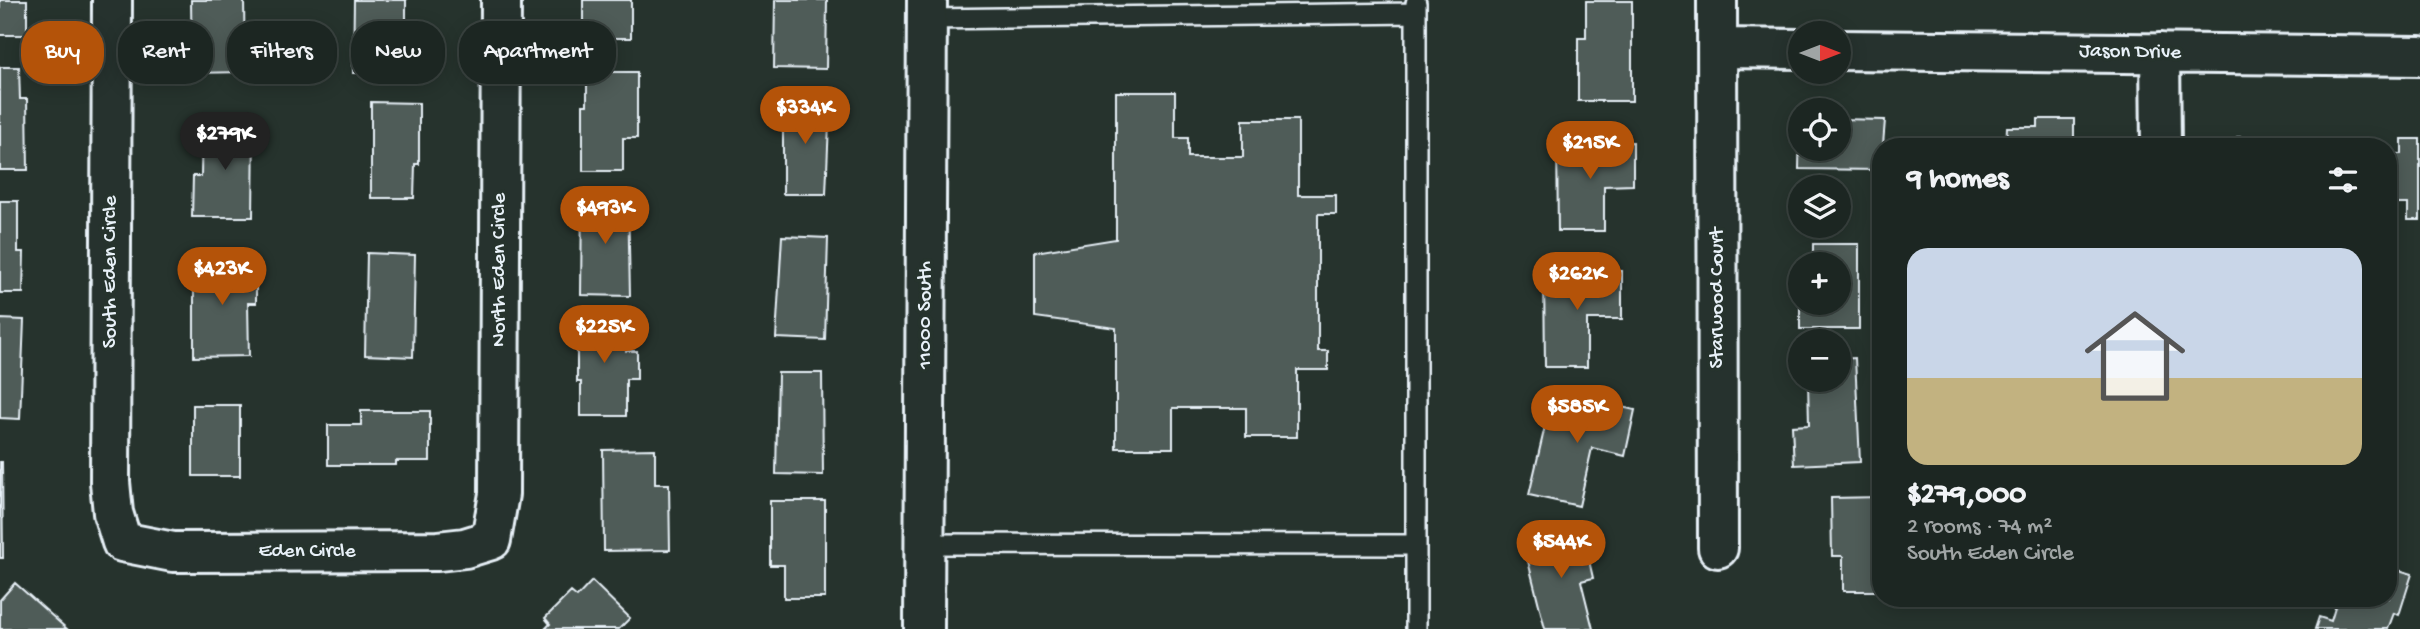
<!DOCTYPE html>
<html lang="en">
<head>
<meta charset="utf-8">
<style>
	body { margin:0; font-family:"Gochi Hand",sans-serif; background:#252e2a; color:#f1f3f6; height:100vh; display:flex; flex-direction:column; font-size:26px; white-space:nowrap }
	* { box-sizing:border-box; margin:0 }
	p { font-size:23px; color:#a0a5a5 }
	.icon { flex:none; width:38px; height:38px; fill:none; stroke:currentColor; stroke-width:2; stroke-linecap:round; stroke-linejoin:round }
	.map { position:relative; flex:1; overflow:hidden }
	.drawer { position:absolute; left:1872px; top:138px; width:525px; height:469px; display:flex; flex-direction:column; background:#1c2622; border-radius:28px; box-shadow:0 4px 18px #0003,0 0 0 2px #3a4340 }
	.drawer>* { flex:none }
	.top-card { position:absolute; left:21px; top:21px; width:665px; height:63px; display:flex; gap:14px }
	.needle { width:46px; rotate:90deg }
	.buttons { position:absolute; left:1788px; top:21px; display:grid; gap:14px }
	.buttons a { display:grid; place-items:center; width:63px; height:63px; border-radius:50%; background:#1c2622; box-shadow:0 4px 18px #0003,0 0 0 2px #3a4340; font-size:35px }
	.price { position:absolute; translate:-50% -60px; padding:0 16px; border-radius:24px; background:#b45309; color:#fff; font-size:23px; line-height:46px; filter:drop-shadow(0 2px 4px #0008) }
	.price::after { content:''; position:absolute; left:50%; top:42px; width:21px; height:16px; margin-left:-10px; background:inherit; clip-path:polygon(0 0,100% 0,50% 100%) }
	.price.selected { background:#222; color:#fff }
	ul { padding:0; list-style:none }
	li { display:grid; align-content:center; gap:14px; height:371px; padding:0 35px }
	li+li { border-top:2px solid #3a4340 }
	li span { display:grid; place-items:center; height:217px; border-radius:21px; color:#555 }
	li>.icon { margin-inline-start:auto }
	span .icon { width:126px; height:126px; fill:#fffc; stroke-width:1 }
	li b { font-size:30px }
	h2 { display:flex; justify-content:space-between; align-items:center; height:84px; padding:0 35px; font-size:30px }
	.pill { padding:0 24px; border-radius:28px; background:#1c2622; box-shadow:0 4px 18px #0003,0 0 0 2px #3a4340; font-size:24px; line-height:63px }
	.pill.selected { background:#b45309; color:#fff }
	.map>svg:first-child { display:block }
</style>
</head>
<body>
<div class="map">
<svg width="2420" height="629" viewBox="0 0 2420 629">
	<rect width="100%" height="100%" fill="#26332d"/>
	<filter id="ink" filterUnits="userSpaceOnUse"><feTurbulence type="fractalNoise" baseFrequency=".0143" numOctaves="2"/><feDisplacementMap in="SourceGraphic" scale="14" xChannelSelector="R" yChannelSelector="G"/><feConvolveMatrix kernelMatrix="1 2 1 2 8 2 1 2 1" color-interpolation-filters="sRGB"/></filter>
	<g filter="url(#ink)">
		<path fill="#505c59" stroke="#e8f1f8" stroke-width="2" d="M0,0H27V35H0Z
			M191,0H244L245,72L192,73Z
			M354,0H406V32H414V73H353Z
			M583,0H631V38H583Z
			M775,0H827L826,69L774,68Z
			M1586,1H1632V101H1578V38H1586Z
			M0,67H19L20,99H27L28,170H0Z
			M587,72H637V138H623V171H583V105H587Z
			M1116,92H1175V138H1188V157H1243V120H1298V195H1336V214H1318V351H1328V370H1297V437H1246V408H1173V448H1116V328L1035,317V252L1116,239Z
			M783,99L830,100L826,194H783Z
			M371,102L419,103V164H415L414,198H371Z
			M1800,119L1801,149H1839V119L1885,120L1881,170L1799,169Z
			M2038,119H2074V147H2006L2007,127H2038Z
			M202,123H254L253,217H192L193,176H201Z
			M2237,137H2276V147H2237Z
			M2402,139H2420V220H2408V204H2389V154H2402Z
			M1633,142V185L1604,186V231H1558L1557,143Z
			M582,195H628L630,296L581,295Z
			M0,201H18V252H24L23,293H0Z
			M782,236L828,238L825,340L776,338Z
			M1813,244H1859V329H1800V287L1801,303H1839V264H1813Z
			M243,252V286H256V303H248L249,356L194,357V285H200V253Z
			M367,253L415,255L413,357L365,355Z
			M1544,271H1622V319H1587V367H1545Z
			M577,316L626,317V351H637V379H626V416H581V382H577Z
			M0,319L24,320L20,419L0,418Z
			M1855,358L1860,462L1794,465L1792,426L1809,425L1808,380H1839V359Z
			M778,373H822L823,475L776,474Z
			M1553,392L1635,410L1625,456L1592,448L1579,506L1529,495Z
			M193,405H240V476H193Z
			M361,411H430V461H396V465H328V425H361Z
			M655,449V484H669L670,550L604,551L603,450Z
			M0,462H2L3,558H0Z
			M1881,497V591H1843V556H1832L1831,498Z
			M770,501H825V598H784V565H770Z
			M1582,530L1593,578L1581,581L1593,629H1545L1524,545Z
			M2389,567L2412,574L2399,615L2394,613L2388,629H2315L2319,617L2331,621L2338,598H2389Z
			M592,581L630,618L619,629H545L550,624L545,618L571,592L577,597Z
			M15,583L67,629H0V600Z"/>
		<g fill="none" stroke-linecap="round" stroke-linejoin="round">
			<g stroke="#e8f1f8" stroke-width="24">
				<path id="service" d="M1416,13V545
					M927,19L1416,13V3
					M925,544L1416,545V629"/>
			</g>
			<g stroke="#e8f1f8" stroke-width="44">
				<path id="minor" d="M112,0L110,482L113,513L122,542L173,552L438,551L465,548L491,540L499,494L501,0
					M1717,0L1718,548
					M1718,48L1801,49
					M1839,50L2420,56
					M2160,53L2161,147"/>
			</g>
			<g stroke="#e8f1f8" stroke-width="44">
				<path id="tertiary" d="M924,629L927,0"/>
			</g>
			<use href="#service" stroke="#26332d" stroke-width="19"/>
			<use href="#minor" stroke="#26332d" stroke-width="38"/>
			<use href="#tertiary" stroke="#26332d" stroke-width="38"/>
		</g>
	</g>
	<g text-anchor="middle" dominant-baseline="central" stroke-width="7" stroke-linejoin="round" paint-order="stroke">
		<g font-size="21" fill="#e8f1f8" stroke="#26332d">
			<text transform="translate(2130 53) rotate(1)">Jason Drive</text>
			<text transform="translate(500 270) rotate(-90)">North Eden Circle</text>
			<text transform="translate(111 272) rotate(-90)">South Eden Circle</text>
			<text transform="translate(1718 298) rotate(-90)">Starwood Court</text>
			<text transform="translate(926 315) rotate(-90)">11000 South</text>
			<text x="307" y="552">Eden Circle</text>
		</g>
	</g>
</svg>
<div class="buttons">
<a><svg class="needle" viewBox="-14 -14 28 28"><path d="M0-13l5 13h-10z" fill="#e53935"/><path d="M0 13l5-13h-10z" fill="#a0a5a5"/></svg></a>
<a><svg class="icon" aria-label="locate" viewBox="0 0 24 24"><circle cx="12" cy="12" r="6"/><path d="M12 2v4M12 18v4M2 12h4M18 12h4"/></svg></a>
<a><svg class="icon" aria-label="layers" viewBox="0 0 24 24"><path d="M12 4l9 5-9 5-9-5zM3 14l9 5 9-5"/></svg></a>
<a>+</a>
<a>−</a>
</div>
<b class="price" style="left:805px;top:146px">$334K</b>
<b class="price selected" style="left:225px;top:172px">$279K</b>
<b class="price" style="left:1590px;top:181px">$215K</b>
<b class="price" style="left:605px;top:246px">$493K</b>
<b class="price" style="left:222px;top:307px">$423K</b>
<b class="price" style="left:1577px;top:312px">$262K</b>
<b class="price" style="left:604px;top:365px">$225K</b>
<b class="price" style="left:1577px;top:445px">$585K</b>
<b class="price" style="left:1561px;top:580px">$544K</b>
<div class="top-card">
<a class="pill selected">Buy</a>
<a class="pill">Rent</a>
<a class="pill">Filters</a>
<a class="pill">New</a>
<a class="pill">Apartment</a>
</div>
<section class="drawer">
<h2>9 homes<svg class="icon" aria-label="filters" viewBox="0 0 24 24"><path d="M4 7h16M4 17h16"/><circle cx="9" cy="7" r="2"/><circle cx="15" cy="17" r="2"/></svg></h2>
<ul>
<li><span style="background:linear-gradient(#c9d6e8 60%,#c2b280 0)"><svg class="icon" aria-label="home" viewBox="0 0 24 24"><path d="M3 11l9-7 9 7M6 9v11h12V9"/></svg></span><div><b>$279,000</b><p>2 rooms · 74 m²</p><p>South Eden Circle</p></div></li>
</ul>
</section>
</div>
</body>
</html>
